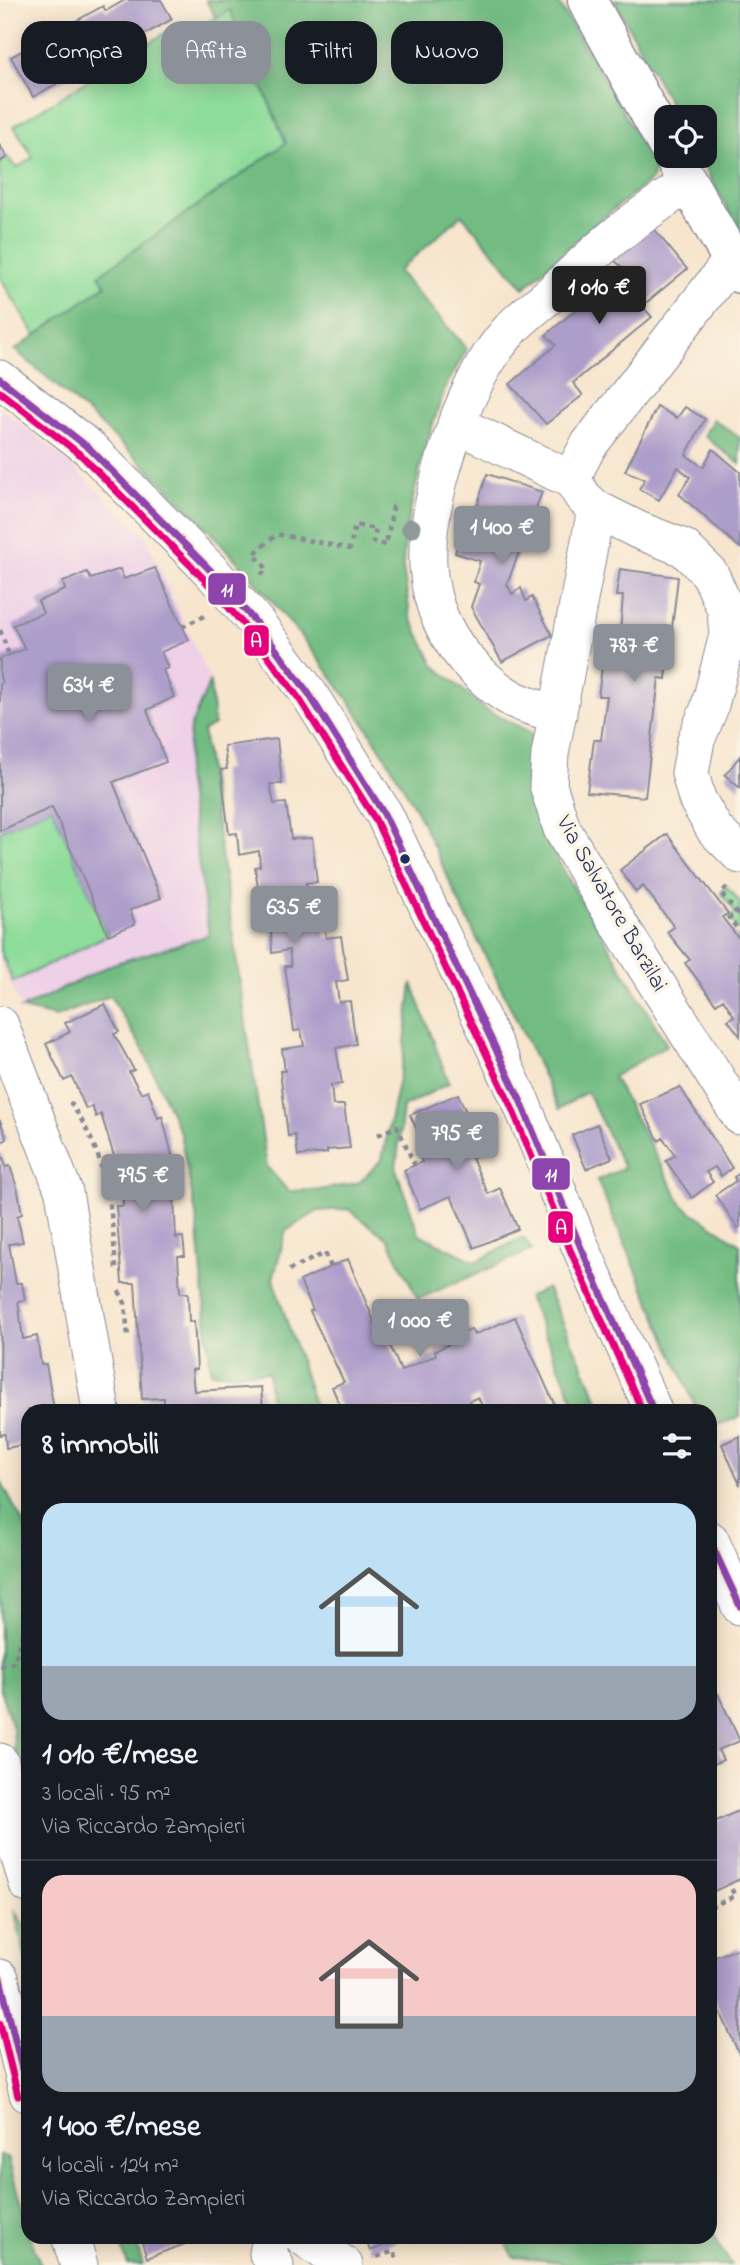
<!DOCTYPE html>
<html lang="it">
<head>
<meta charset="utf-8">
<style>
	body { margin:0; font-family:"Indie Flower",sans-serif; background:#20242c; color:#f1f3f6; height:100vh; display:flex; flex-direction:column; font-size:26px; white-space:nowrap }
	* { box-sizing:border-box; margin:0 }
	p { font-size:23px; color:#9ea1a6 }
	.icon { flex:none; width:38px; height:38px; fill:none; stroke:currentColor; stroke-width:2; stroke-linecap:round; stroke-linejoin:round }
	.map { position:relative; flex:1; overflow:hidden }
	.side { position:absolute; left:21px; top:1404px; width:696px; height:840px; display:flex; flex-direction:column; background:#171b24; border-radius:21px; box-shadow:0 4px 18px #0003 }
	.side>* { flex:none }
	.guide { position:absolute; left:21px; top:21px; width:698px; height:63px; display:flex; gap:14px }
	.buttons { position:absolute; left:654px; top:105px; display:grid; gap:14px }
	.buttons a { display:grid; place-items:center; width:63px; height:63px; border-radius:14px; background:#171b24; box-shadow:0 4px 18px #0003; font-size:35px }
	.price { position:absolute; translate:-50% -60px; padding:0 16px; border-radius:7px; background:#8c9099; color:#fff; font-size:23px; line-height:46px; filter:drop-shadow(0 2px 4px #0008) }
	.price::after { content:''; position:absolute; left:50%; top:42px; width:21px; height:16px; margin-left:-10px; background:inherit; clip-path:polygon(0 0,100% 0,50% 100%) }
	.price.active { background:#222; color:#fff }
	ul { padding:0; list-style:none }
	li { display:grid; align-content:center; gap:14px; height:371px; padding:0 21px }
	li+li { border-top:2px solid #363941 }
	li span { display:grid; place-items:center; height:217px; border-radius:21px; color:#555 }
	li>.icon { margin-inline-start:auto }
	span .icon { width:126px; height:126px; fill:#fffc; stroke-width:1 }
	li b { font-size:30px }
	h2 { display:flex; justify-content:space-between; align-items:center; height:84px; padding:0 21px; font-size:30px }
	.chip { padding:0 24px; border-radius:21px; background:#171b24; box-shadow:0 4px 18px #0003; font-size:24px; line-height:63px }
	.chip.active { background:#8c9099; color:#fff }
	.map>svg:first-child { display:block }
</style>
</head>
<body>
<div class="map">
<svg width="740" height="2265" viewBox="0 0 740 2265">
	<rect width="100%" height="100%" fill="#fcf5e5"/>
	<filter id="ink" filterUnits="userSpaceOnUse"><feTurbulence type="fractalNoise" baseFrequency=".0143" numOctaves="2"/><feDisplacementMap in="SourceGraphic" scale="14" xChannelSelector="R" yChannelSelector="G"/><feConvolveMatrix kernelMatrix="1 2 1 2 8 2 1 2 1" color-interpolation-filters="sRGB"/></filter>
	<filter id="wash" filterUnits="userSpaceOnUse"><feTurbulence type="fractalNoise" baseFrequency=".00686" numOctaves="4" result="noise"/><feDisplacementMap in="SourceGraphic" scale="28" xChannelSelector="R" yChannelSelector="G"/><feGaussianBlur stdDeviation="1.57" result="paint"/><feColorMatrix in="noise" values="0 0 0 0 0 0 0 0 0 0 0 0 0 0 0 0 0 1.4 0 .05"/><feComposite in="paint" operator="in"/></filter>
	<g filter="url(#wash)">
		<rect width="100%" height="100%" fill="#f7e5cd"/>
		<path fill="#eed0e7" d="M0,408L61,456L145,535L210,681L190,728L186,776L210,935L113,964L21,1009L0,959Z"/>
		<path fill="#8edc9a" stroke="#54867c" stroke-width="2" d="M230,9L286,143L100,275L106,285L36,336L0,278V162L7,157L17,168L33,157L14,126L180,24L187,34Z
			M52,807L108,935L13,982L0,951V831Z
			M727,887L740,902V932L729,918L736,913L721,893Z"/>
		<path fill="#72bc82" stroke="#467670" stroke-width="2" d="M206,0H557L651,159L654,169L652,179L589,229L524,288L462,215L398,271L467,349L446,386L425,447L405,533L403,567L410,616L434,665L486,710L532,733L527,783L541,832L667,1045L613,1077L683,1206L740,1244V1417L711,1427L710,1410H697L597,1180L624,1168L587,1092L559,1109C526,1039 492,969 458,900C442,865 427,829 408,795C312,623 165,476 15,350L106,285L99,275L286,143L230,10L216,18Z
			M614,0H740V232L698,156H705V117H677Z
			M713,419L740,438V464L704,436Z
			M210,681L214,725L203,731L267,1167L288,1191L320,1190L360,1182L382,1159L403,1059L412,983L449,1083L403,1107L396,1169L419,1234L476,1262L523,1237L532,1250L418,1299L388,1239L348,1209L318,1211L286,1231L273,1279L316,1410H271L268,1372L211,1373L197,1220L180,1133L144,1051L110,996L56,1017L21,1009L113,964L209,935L186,776L190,728Z
			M547,1288L603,1410H578L528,1297Z
			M0,1480L28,1532V1831L16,1774L13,1728L0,1690Z
			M14,1910L28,1931V1968Z
			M0,2155L8,2158L28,2229V2236L30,2237L41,2265H0Z
			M711,2228L722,2251L732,2265H562L560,2262L514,2257L505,2241L509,2236H710Z
			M118,2237H134L143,2265H128Z"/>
		<g id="blocks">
			<path fill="#ad9dca" d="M125,0H161L172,19L33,97L11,57L103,6L106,11Z
				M0,146L7,157L0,162Z
				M652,227L687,269L642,306L652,317L573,383L583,395L546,424L510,384L556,345L546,335L624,269L613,259Z
				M657,407L677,418L685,407L705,419L686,455L703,467L713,449L740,472V548L679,494L690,477L678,467L659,500L639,489L645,479L625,471Z
				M487,474L542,492L507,584L512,594L521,588L526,601L532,597L552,635L502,662L471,607L479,584L474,582L480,561L455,553L467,514L474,516Z
				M155,568L189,640L161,652L168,668L163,670L174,697L147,710L166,762L113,782L161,898L130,910L135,924L108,935L52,807L0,831V684L2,683L0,677V659L25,649L13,625L43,613L38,601L65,590L63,582L87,572L91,579L120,569L124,579Z
				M620,569L678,577L666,679L659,678L645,797L587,792L594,740H601L607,696H598L602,667L608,668L610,644L619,645L623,596H616Z
				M277,739L282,784H270L274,804L286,803L291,839L312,838L317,882L306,883L309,903L320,901L326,938L341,936L348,980L336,982L339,1002L350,1001L356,1044L336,1048L342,1084L331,1085L333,1105H344L350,1148L327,1150V1153L298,1156L295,1135L288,1136L280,1071H285L282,1049L304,1046L301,1030L294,1031L285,966H291L289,950L272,953L271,930L264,931L255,867L260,866L259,851L239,855L237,833L229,834L221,770L227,769L224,746Z
				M740,756V788L725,775Z
				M667,834L728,914L722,917L740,940V1036L728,1020L734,1016L723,999L716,1004L685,963L690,960L667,932L674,927L643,886L636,892L620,870Z
				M105,1004L119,1032L114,1034L134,1070L129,1072L141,1093L148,1090L158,1118L162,1116L175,1166L171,1167L178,1196L174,1197L176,1238L183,1237L185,1256H178L180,1293H188L189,1322L194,1321L197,1369L192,1370L194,1391L261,1387L263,1410H164V1398L142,1399L135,1283H122L116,1206H123V1195L118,1194L114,1156L101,1114L96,1117L92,1106L86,1109L72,1077L64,1081L46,1044L70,1032L65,1023Z
				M680,1087L732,1168L721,1176L715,1167L706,1172L713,1182L692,1198L666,1161L675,1155L663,1138L659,1141L640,1104Z
				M458,1094L484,1153L472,1158L488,1194L500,1188L518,1229L474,1248L451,1196L420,1209L404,1170L422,1162L417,1150L425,1147L410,1115Z
				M0,1120L7,1139L0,1143Z
				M597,1124L612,1158L586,1169L572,1135Z
				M1,1151L6,1167L10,1166L18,1191L22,1214L17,1216L23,1242L9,1244L16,1283H22L25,1300L18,1301L23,1339L37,1336L41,1365L46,1364L54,1409L28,1410V1444L6,1448L5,1434L0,1435Z
				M740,1173V1227L738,1228L715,1195L736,1181L734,1177Z
				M348,1259L381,1338L386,1336L401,1371L436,1355L435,1351L453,1342L451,1338L471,1329L474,1335L515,1317L557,1410H484L478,1397L469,1401L472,1410H342L332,1387L344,1382L310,1311L313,1310L300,1281Z
				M740,1436V1485L722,1444Z
				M718,1694L740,1741L718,1750L723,1760L710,1766V1698Z
				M740,1810V1879L710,1893V1832L713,1831L710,1824Z
				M740,1948V2056L710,1989V1959Z
				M140,2236H204V2237L147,2258Z
				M365,2236H423V2237L411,2241L404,2238L370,2251Z"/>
		</g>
	</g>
	<g filter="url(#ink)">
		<use href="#blocks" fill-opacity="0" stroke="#898a96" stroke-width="2"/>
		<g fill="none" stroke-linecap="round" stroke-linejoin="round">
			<g stroke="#898a96" stroke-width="39">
				<path id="minor" d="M732,260L588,446L578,465L572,480L583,497L596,509L638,530L684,548L710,574L726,610L728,635L709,709L696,740L690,773L697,799L715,830L740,855
					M0,379L89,448L211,571L258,625L309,694L384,814L521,1102L581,1248L653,1410
					M456,424L572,480
					M596,509L550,754L548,785L562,829L600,894L740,1116
					M558,714C520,705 504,698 476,670C412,607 422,531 447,453C460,410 478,366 509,331C521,317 538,305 552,293C573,274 593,254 615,236C638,217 664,200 688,183
					M0,1025L64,1192L101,1410
					M710,1540L740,1606
					M0,1762L11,1828L28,1884
					M0,1978L28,2094
					M70,2236L79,2265
					M271,2236L268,2254L275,2265
					M302,2236L344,2265"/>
			</g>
			<g stroke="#898a96" stroke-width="41">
				<path id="major" d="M587,0L667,145
					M673,156L740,274"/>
			</g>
			<path stroke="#898a96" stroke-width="4.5" stroke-dasharray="5 5" stroke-linecap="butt" d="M261,575L267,569L254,554L277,534L350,549L355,525L376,529L373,542L386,545L393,507H396
				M182,627L204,616
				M0,630L9,655
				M727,887L721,893L737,913L729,918L740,932
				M70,1102C108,1157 111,1204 116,1269
				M378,1135L397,1126L415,1166
				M289,1270L325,1253L331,1267
				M119,1291L125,1303L128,1337
				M441,1308L455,1337
				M0,1666L14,1663L28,1614
				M710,1907L735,1896L729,1884
				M377,2257L394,2251L397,2260"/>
			<use href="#minor" stroke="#fff" stroke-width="37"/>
			<use href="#major" stroke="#fff" stroke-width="38"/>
			<g stroke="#fcf5e5" stroke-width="12">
				<path id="bus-1" d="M0,379L89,448L211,571L258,625L309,694L384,814L521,1102L581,1248L653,1410
					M710,1541L740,1606
					M0,1978L28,2094"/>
			</g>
			<g stroke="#fcf5e5" stroke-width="12">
				<path id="bus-2" d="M0,392L82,456L203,578L250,632L300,700L375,819L511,1106L571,1252L642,1410
					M0,2023L18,2096"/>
			</g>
			<use href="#bus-1" stroke="#8e44ad" stroke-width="7"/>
			<use href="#bus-2" stroke="#e5007d" stroke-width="7"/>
		</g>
		<circle fill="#8e9998" cx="411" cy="528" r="10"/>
	</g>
	<circle fill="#1b2f5e" stroke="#fcf5e5" stroke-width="2.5" cx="405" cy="859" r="6"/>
	<g text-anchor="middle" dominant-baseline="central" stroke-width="7" stroke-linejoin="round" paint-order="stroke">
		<g font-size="23" fill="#1b2f5e" stroke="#fcf5e5">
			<text transform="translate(611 904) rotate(60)">Via Salvatore Barzilai</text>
		</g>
	</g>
	<g stroke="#fcf5e5" stroke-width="2.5">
		<rect x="207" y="572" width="40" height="34" rx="7" fill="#8e44ad"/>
		<rect x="243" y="624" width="27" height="33" rx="7" fill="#e5007d"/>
		<rect x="531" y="1157" width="40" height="34" rx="7" fill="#8e44ad"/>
		<rect x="547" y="1210" width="27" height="34" rx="7" fill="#e5007d"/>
	</g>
	<g font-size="19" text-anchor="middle" font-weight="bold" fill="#fff">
		<text x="227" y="596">11</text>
		<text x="256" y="647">A</text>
		<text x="551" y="1181">11</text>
		<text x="561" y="1234">A</text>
	</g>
</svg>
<div class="buttons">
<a><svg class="icon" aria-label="locate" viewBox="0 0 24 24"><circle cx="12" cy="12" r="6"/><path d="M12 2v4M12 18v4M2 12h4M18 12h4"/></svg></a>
</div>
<b class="price active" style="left:599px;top:326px">1 010 €</b>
<b class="price" style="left:502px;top:566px">1 400 €</b>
<b class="price" style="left:634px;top:684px">787 €</b>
<b class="price" style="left:89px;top:724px">634 €</b>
<b class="price" style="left:294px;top:946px">635 €</b>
<b class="price" style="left:457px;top:1172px">795 €</b>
<b class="price" style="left:143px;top:1214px">795 €</b>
<b class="price" style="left:420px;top:1359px">1 000 €</b>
<div class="guide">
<a class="chip">Compra</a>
<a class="chip active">Affitta</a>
<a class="chip">Filtri</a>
<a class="chip">Nuovo</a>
</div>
<section class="side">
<h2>8 immobili<svg class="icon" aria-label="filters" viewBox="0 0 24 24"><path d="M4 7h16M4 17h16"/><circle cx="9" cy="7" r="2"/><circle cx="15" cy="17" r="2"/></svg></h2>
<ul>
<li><span style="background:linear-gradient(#bfe0f5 75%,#9aa5b1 0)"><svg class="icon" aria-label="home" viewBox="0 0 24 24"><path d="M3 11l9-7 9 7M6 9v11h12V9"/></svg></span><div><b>1 010 €/mese</b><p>3 locali · 95 m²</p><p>Via Riccardo Zampieri</p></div></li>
<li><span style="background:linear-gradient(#f6c9c9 65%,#9aa5b1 0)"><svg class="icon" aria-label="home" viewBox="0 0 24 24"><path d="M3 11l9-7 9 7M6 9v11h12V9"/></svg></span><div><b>1 400 €/mese</b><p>4 locali · 124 m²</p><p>Via Riccardo Zampieri</p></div></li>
</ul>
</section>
</div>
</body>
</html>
